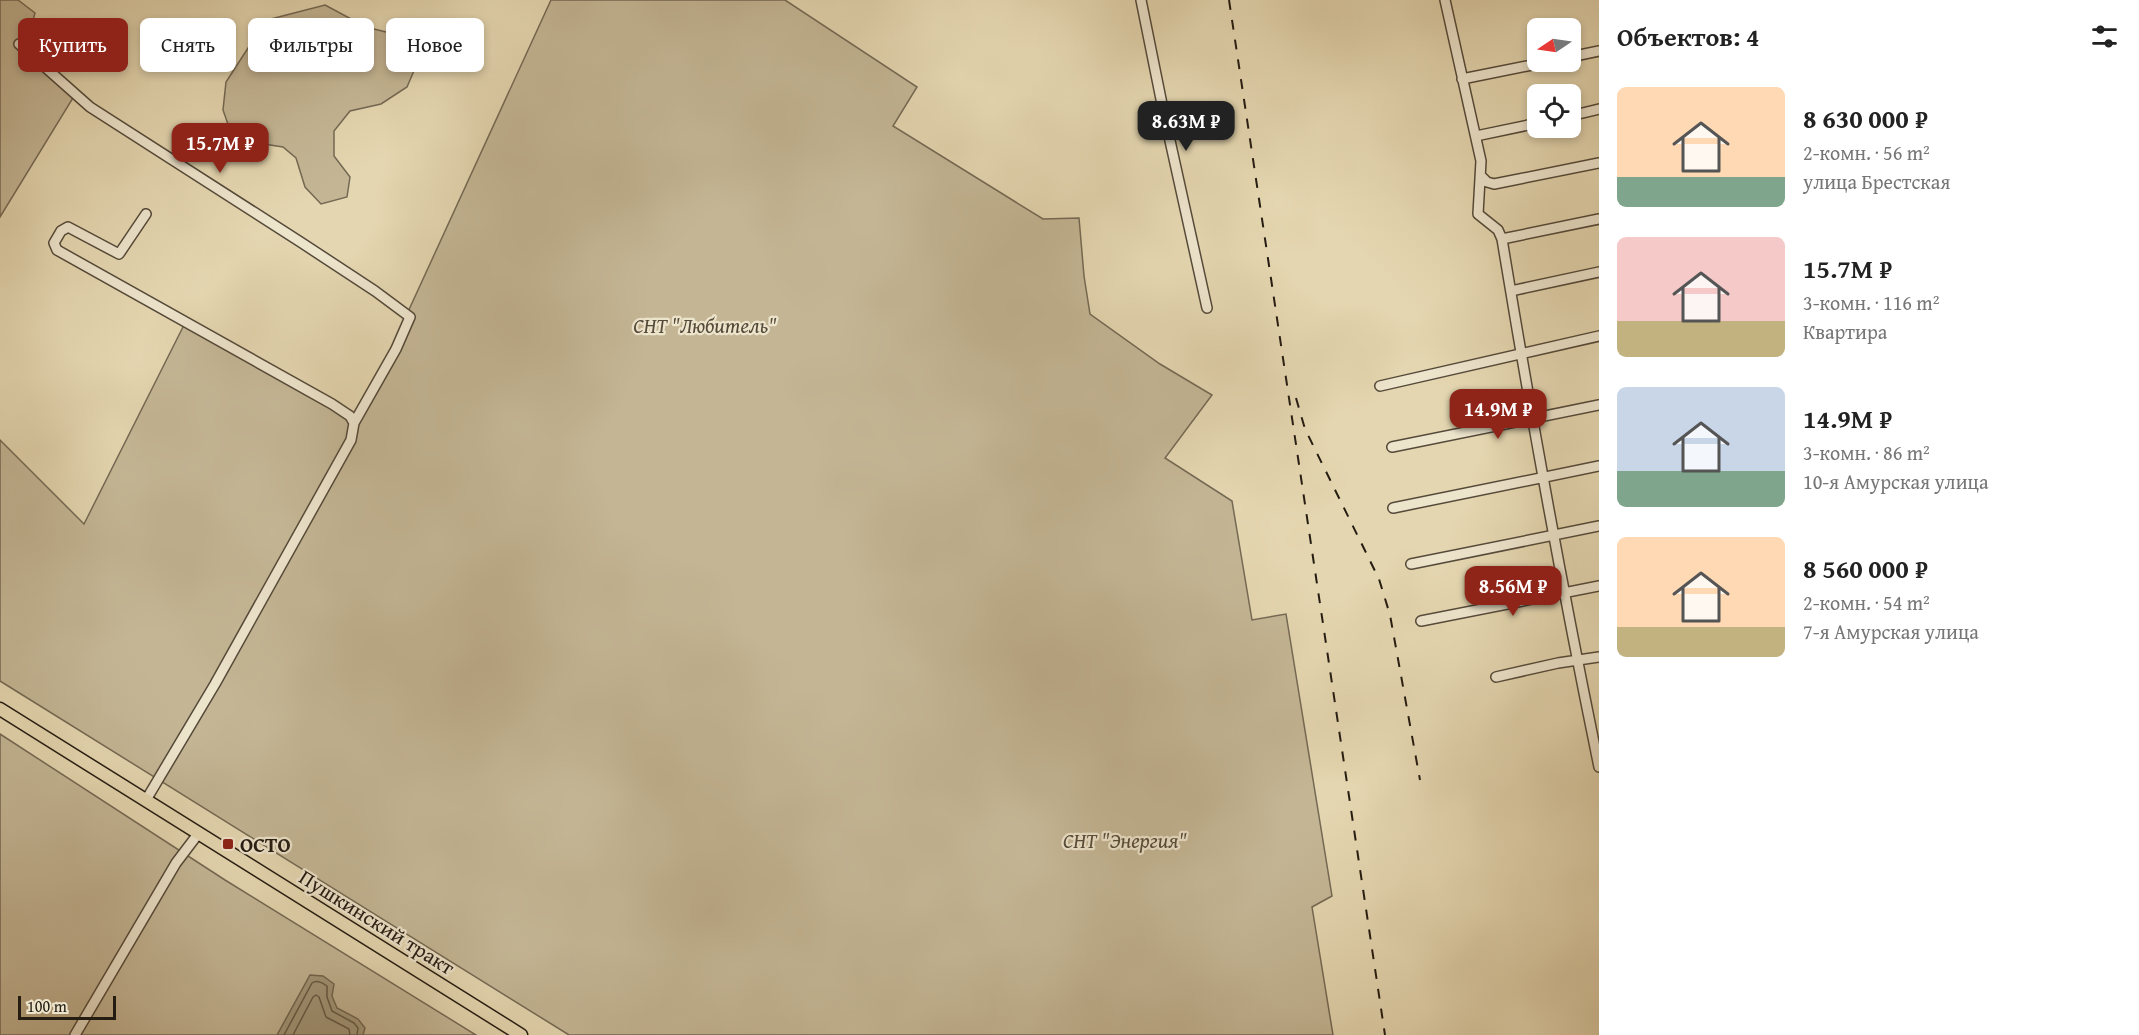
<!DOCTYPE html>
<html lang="ru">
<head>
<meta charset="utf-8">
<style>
	body { margin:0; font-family:"Gentium Book Plus",serif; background:#f2f2f2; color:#222; height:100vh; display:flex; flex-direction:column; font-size:22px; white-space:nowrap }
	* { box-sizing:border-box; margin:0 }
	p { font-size:20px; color:#767676 }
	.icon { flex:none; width:33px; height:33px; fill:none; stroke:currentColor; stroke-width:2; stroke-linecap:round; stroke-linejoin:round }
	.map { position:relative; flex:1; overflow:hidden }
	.sheet { display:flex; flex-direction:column; background:#fff; width:540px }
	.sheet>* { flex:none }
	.guide { position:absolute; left:18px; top:18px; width:570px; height:54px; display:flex; gap:12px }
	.needle { width:39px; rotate:257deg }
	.buttons { position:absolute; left:1527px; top:18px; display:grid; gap:12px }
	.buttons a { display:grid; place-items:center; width:54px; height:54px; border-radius:9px; background:#fff; box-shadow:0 3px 9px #0003; font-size:30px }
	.scale { position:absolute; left:18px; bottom:15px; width:98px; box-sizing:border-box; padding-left:6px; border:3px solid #251c12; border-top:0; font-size:16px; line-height:21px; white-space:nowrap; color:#251c12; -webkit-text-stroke:4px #ede4cc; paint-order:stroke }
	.price { position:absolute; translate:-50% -51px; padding:0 14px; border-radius:12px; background:#8f2418; color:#fff; font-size:20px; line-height:39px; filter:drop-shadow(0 2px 3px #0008) }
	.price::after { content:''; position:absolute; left:50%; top:36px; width:18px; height:14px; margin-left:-9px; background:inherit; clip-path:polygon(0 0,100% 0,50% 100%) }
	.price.selected { background:#222; color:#fff }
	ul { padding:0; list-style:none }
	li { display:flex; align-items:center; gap:18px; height:150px; padding:0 18px }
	li span { display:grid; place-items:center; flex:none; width:168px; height:120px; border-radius:9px; color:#555 }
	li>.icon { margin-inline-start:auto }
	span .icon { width:72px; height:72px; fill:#fffc; stroke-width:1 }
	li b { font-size:26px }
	h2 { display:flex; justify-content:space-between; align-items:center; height:72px; padding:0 18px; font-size:26px }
	.tag { padding:0 21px; border-radius:9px; background:#fff; box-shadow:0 3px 9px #0003; font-size:21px; line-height:54px }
	.tag.selected { background:#8f2418; color:#fff }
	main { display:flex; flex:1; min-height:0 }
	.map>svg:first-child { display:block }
</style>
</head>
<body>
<main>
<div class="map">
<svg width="1599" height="1035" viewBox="0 0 1599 1035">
	<rect width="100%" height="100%" fill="#e4d6b0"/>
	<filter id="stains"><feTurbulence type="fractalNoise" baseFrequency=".00333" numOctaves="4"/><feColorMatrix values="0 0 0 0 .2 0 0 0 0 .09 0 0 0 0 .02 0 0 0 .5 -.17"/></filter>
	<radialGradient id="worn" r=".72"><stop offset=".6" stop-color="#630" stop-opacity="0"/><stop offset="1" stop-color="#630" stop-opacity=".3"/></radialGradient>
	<path fill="#c4b695" stroke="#746954" stroke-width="1.5" d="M0,0H18L35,13L24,51L76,93L0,217Z
		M551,0H785L917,87L893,126L1043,219L1079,218L1084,276L1090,314L1160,364L1212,395L1165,458L1232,501L1252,620L1286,614L1332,896L1312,907L1333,1035H569L0,681V440L84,524L185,323L357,423Z
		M325,5L366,27L394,34L412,44L416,66L407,87L381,104L350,111L334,131V156L350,177L347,197L321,204L305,187L296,158L283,147L251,142L230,130L223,110L226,82L250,45L271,19Z
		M0,734L225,880L476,1035H0Z"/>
	<path fill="#a3977a" stroke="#716650" stroke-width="1.5" d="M310,975L323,976L334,984L332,996L337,1008L358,1019L365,1028L363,1035H277Z"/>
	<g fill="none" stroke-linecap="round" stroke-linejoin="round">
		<path stroke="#645a46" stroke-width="1.5" d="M284,1035L312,983C317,979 323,983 327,986V997L332,1011L354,1023L358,1028L357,1035
			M293,1035L313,997L316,995L319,997L326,1017L349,1029L350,1035"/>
		<g stroke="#554a3a" stroke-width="12">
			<path id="minor" d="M1141,0L1163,109L1207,308
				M1445,0L1481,161L1478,214L1498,230L1502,239C1531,416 1563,592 1599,767
				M19,44L90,107L302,243L375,291L410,317L396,349L354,423
				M1570,57L1599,51
				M1462,79L1547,62
				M1570,116L1599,109
				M1476,136L1538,123
				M1481,176L1487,182L1494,184L1599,163
				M146,214L119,254L68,227L61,231L54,243L57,250L332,404L350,416L354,423L351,440L215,684L146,800
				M1502,239L1599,219
				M1511,291L1599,272
				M1380,386L1599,336
				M1392,447L1599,405
				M1393,508L1599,466
				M1411,564L1599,526
				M1421,621L1599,586
				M1496,677L1558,663L1599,657
				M75,1035L176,863L198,834"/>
		</g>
		<g stroke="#251c12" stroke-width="15">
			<path id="major" d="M0,709L521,1035"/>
		</g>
		<use href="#minor" stroke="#ede4cc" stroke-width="9"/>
		<use href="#major" stroke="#e4d6b0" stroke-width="12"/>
		<path stroke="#251c12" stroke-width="2" stroke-dasharray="10 10" stroke-linecap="butt" d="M1229,0L1385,1035
			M1296,398L1305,429L1379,579L1390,615L1420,780"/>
	</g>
	<rect fill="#8f2418" stroke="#ede4cc" stroke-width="2" x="222" y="838" width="12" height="12" rx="3"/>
	<g text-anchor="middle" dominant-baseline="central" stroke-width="4.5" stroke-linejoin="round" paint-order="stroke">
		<g font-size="21" font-style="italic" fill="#554a39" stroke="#ede4cc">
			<text x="705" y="325">СНТ "Любитель"</text>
			<text x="1125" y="840">СНТ "Энергия"</text>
		</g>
		<g font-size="21" font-weight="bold" fill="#251c12" stroke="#ede4cc" text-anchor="start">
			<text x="240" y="844">ОСТО</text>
		</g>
		<g font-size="21" fill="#251c12" stroke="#ede4cc">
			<text transform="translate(377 922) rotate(32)">Пушкинский тракт</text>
		</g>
	</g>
	<rect width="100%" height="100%" filter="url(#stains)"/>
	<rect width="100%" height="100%" fill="url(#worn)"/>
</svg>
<div class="buttons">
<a><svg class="needle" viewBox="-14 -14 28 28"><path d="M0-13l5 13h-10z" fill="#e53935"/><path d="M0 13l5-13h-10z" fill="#767676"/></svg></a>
<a><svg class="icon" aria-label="locate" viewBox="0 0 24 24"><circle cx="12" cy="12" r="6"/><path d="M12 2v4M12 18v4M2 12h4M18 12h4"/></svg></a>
</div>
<div class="scale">100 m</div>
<b class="price selected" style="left:1186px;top:152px">8.63M ₽</b>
<b class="price" style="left:220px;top:174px">15.7M ₽</b>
<b class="price" style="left:1498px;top:440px">14.9M ₽</b>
<b class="price" style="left:1513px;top:617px">8.56M ₽</b>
<div class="guide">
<a class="tag selected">Купить</a>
<a class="tag">Снять</a>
<a class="tag">Фильтры</a>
<a class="tag">Новое</a>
</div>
</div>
<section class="sheet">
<h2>Объектов: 4<svg class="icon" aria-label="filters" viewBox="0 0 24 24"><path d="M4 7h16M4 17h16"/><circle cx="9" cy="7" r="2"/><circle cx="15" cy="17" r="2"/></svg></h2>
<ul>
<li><span style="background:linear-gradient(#ffd9b3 75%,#7fa58c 0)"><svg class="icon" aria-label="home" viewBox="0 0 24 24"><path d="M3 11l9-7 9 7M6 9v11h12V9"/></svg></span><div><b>8 630 000 ₽</b><p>2-комн. · 56 m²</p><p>улица Брестская</p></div></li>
<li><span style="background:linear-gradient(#f6c9c9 70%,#c2b280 0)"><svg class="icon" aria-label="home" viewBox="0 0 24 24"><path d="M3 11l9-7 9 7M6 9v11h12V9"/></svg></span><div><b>15.7M ₽</b><p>3-комн. · 116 m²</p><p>Квартира</p></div></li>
<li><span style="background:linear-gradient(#c9d6e8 70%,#7fa58c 0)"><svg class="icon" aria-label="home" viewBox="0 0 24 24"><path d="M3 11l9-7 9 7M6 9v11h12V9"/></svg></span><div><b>14.9M ₽</b><p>3-комн. · 86 m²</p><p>10-я Амурская улица</p></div></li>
<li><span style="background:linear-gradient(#ffd9b3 75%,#c2b280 0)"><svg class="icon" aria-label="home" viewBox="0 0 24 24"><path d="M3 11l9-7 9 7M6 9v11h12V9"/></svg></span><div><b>8 560 000 ₽</b><p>2-комн. · 54 m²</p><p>7-я Амурская улица</p></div></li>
</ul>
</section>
</main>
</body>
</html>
